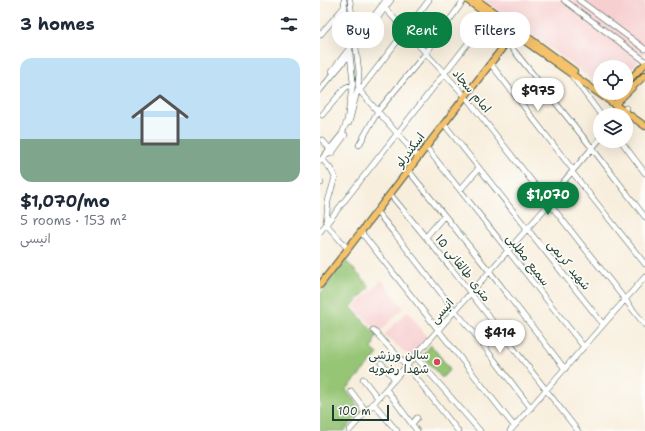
<!DOCTYPE html>
<html lang="en">
<head>
<meta charset="utf-8">
<style>
	body { margin:0; font-family:"Shantell Sans","Playpen Sans Arabic",sans-serif; background:#f2f2f3; color:#1f2937; height:100vh; display:flex; flex-direction:column; font-size:15px; white-space:nowrap }
	* { box-sizing:border-box; margin:0 }
	p { font-size:13px; color:#747a83 }
	.icon { flex:none; width:22px; height:22px; fill:none; stroke:currentColor; stroke-width:2; stroke-linecap:round; stroke-linejoin:round }
	.map { position:relative; flex:1; overflow:hidden }
	.details { display:flex; flex-direction:column; background:#fff; width:320px }
	.details>* { flex:none }
	.banner { position:absolute; left:12px; top:12px; width:253px; height:36px; display:flex; gap:8px }
	.tools { position:absolute; left:273px; top:60px; display:grid; gap:8px }
	.tools a { display:grid; place-items:center; width:40px; height:40px; border-radius:50%; background:#fff; box-shadow:0 4px 16px #0002; font-size:20px }
	.scale { position:absolute; left:12px; bottom:10px; width:57px; box-sizing:border-box; padding-left:4px; border:2px solid #1f3d34; border-top:0; font-size:11px; line-height:14px; white-space:nowrap; color:#1f3d34; -webkit-text-stroke:3px #fdfcf7; paint-order:stroke }
	.price { position:absolute; translate:-50% -34px; padding:0 9px; border-radius:14px; background:#fff; color:#222; font-size:13px; line-height:26px; filter:drop-shadow(0 1px 2px #0008) }
	.price::after { content:''; position:absolute; left:50%; top:24px; width:12px; height:9px; margin-left:-6px; background:inherit; clip-path:polygon(0 0,100% 0,50% 100%) }
	.price.on { background:#0b8043; color:#fff }
	ul { padding:0; list-style:none }
	li { display:grid; align-content:center; gap:8px; height:212px; padding:0 20px }
	li+li { border-top:1px solid #e0e1e3 }
	li span { display:grid; place-items:center; height:124px; border-radius:12px; color:#555 }
	li>.icon { margin-inline-start:auto }
	span .icon { width:72px; height:72px; fill:#fffc; stroke-width:1 }
	li b { font-size:17px }
	h2 { display:flex; justify-content:space-between; align-items:center; height:48px; padding:0 20px; font-size:17px }
	.tag { padding:0 14px; border-radius:16px; background:#fff; box-shadow:0 4px 16px #0002; font-size:14px; line-height:36px }
	.tag.on { background:#0b8043; color:#fff }
	main { display:flex; flex:1; min-height:0 }
	.map>svg:first-child { display:block }
</style>
</head>
<body>
<main>
<section class="details">
<h2>3 homes<svg class="icon" aria-label="filters" viewBox="0 0 24 24"><path d="M4 7h16M4 17h16"/><circle cx="9" cy="7" r="2"/><circle cx="15" cy="17" r="2"/></svg></h2>
<ul>
<li><span style="background:linear-gradient(#bfe0f5 65%,#7fa58c 0)"><svg class="icon" aria-label="home" viewBox="0 0 24 24"><path d="M3 11l9-7 9 7M6 9v11h12V9"/></svg></span><div><b>$1,070/mo</b><p>5 rooms · 153 m²</p><p>انیسی</p></div></li>
</ul>
</section>
<div class="map">
<svg width="325" height="431" viewBox="0 0 325 431">
	<rect width="100%" height="100%" fill="#fdfcf7"/>
	<filter id="ink" filterUnits="userSpaceOnUse"><feTurbulence type="fractalNoise" baseFrequency=".025" numOctaves="2"/><feDisplacementMap in="SourceGraphic" scale="8" xChannelSelector="R" yChannelSelector="G"/><feConvolveMatrix kernelMatrix="1 2 1 2 8 2 1 2 1" color-interpolation-filters="sRGB"/></filter>
	<filter id="wash" filterUnits="userSpaceOnUse"><feTurbulence type="fractalNoise" baseFrequency=".012" numOctaves="4" result="noise"/><feDisplacementMap in="SourceGraphic" scale="16" xChannelSelector="R" yChannelSelector="G"/><feGaussianBlur stdDeviation="0.9" result="paint"/><feColorMatrix in="noise" values="0 0 0 0 0 0 0 0 0 0 0 0 0 0 0 0 0 1.4 0 .05"/><feComposite in="paint" operator="in"/></filter>
	<g filter="url(#wash)">
		<rect width="100%" height="100%" fill="#f8eedd"/>
		<path fill="#f7cfd0" d="M163,0H325V54L306,74V67H280V85Z
			M62,280L83,308L59,333L34,307Z
			M88,311L107,337L91,357L64,335Z"/>
		<path fill="#95c574" stroke="#5a8154" d="M26,261L50,287L31,307L56,335L52,349L58,354L26,390L42,411L24,431H0V294Z
			M111,345L130,369L122,378L102,356Z"/>
	</g>
	<g filter="url(#ink)">
		<g fill="none" stroke-linecap="round" stroke-linejoin="round">
			<g stroke="#40584d" stroke-width="6">
				<path id="minor" d="M244,0L325,61
					M259,0L325,49
					M62,5L145,96L325,325
					M0,35L25,6
					M187,42L272,148L325,217
					M36,47L71,0
					M170,63L253,170
					M12,71L66,0
					M252,76L281,115
					M38,89L98,157
					M0,90L31,53
					M40,90L109,0
					M2,115L26,87L32,85
					M300,115L306,108
					M29,123L38,88L39,72L30,0
					M124,124L283,324
					M2,140L10,149
					M301,141L325,173
					M39,145L58,111L106,53L144,0
					M106,147L264,347
					M7,155L12,153L25,135
					M2,159L10,168L15,177L8,201L6,224L28,249
					M0,161L22,134L27,121L33,82L24,0
					M88,170L170,272L245,369
					M252,172L325,264
					M0,183H1
					M140,190L159,168
					M70,194L131,268L258,431
					M227,201L280,139
					M56,211L75,234L135,311L153,332L211,408
					M0,232L149,42L170,12
					M41,232L194,426
					M106,237L124,216
					M53,330L87,366L138,431
					M95,356L160,431
					M61,363L75,379
					M43,379L58,398
					M66,389L97,431
					M31,391L46,411
					M53,403L77,431
					M92,424L97,418
					M29,431L229,204
					M190,431L325,277"/>
			</g>
			<g stroke="#40584d" stroke-width="8">
				<path id="major" d="M147,0L325,126
					M157,0L254,71
					M306,83L325,64
					M288,100L295,93
					M294,105L325,75
					M0,285L197,29"/>
			</g>
			<use href="#minor" stroke="#fff" stroke-width="5"/>
			<use href="#major" stroke="#f5c16b" stroke-width="6"/>
		</g>
	</g>
	<circle fill="#d1495b" stroke="#fdfcf7" stroke-width="1.5" cx="117" cy="362" r="4"/>
	<g text-anchor="middle" dominant-baseline="central" stroke-width="3.5" stroke-linejoin="round" paint-order="stroke">
		<g font-size="12" fill="#1f3d34" stroke="#fdfcf7">
			<text transform="translate(152 91) rotate(50)">امام سجاد</text>
			<text transform="translate(90 150) rotate(-52)">اسکندرلو</text>
			<text transform="translate(208 260) rotate(52)">سمیع مطلبی</text>
			<text transform="translate(249 265) rotate(51)">شهید کریمی</text>
			<text transform="translate(143 268) rotate(52)">۱۵ متری طالقانی</text>
			<text transform="translate(122 311) rotate(-48)">انیسی</text>
		</g>
		<g font-size="12" fill="#1f3d34" stroke="#fdfcf7" text-anchor="end">
			<text x="109" y="355">سالن ورزشی<tspan x="109" dy="14">شهدا رضویه</tspan></text>
		</g>
	</g>
</svg>
<div class="tools">
<a><svg class="icon" aria-label="locate" viewBox="0 0 24 24"><circle cx="12" cy="12" r="6"/><path d="M12 2v4M12 18v4M2 12h4M18 12h4"/></svg></a>
<a><svg class="icon" aria-label="layers" viewBox="0 0 24 24"><path d="M12 4l9 5-9 5-9-5zM3 14l9 5 9-5"/></svg></a>
</div>
<div class="scale">100 m</div>
<b class="price" style="left:218px;top:112px">$975</b>
<b class="price on" style="left:228px;top:216px">$1,070</b>
<b class="price" style="left:180px;top:354px">$414</b>
<div class="banner">
<a class="tag">Buy</a>
<a class="tag on">Rent</a>
<a class="tag">Filters</a>
</div>
</div>
</main>
</body>
</html>
